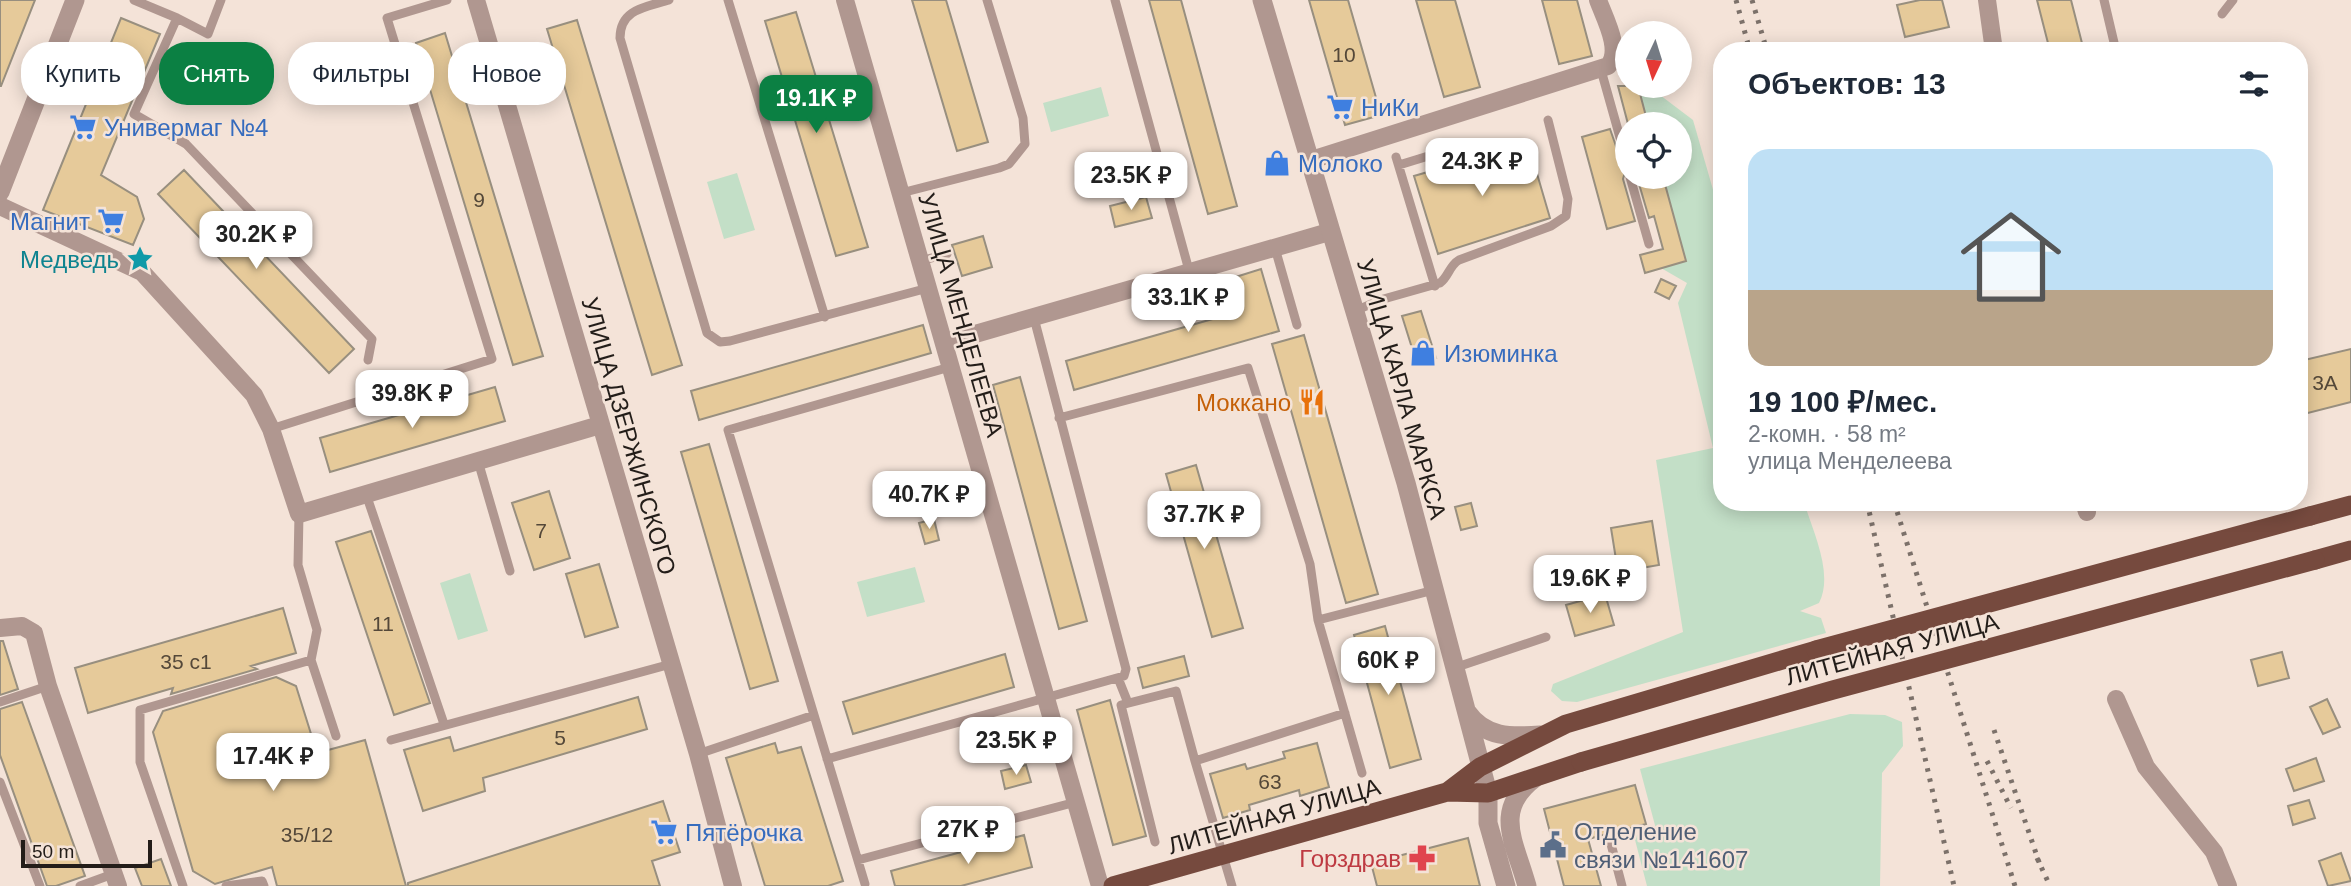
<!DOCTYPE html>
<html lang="ru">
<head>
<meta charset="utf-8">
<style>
	body { margin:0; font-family:Arial,sans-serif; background:#f2f2f3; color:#1f2937; height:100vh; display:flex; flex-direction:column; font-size:26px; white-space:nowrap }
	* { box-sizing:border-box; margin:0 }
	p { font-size:23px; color:#747a83 }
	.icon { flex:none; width:38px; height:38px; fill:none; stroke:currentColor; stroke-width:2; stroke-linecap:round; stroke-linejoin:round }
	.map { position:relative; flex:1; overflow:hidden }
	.sheet { position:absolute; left:1713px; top:42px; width:595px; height:469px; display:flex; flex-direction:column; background:#fff; border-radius:28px; box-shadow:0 4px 18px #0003 }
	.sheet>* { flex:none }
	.banner { position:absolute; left:21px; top:42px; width:665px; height:63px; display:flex; gap:14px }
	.needle { width:46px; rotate:184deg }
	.tools { position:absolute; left:1615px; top:21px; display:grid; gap:14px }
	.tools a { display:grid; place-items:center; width:77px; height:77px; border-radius:50%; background:#fff; box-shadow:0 4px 18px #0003; font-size:35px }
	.scale { position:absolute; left:21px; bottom:18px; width:131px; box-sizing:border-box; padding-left:7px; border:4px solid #231d19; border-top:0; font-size:19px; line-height:24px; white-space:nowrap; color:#231d19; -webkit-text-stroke:5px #f4e3d8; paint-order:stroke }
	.price { position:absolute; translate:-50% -60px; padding:0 16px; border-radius:14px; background:#fff; color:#222; font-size:23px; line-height:46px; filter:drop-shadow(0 2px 4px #0008) }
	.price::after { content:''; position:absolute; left:50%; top:42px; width:21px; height:16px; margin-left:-10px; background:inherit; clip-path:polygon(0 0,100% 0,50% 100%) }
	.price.current { background:#0b8043; color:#fff }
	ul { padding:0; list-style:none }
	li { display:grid; align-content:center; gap:14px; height:371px; padding:0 35px }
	li span { display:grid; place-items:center; height:217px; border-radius:21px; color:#555 }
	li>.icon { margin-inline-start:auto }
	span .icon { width:126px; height:126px; fill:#fffc; stroke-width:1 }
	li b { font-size:30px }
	h2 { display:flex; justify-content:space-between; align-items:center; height:84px; padding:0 35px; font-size:30px }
	.chip { padding:0 24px; border-radius:28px; background:#fff; box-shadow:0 4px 18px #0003; font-size:24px; line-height:63px }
	.chip.current { background:#0b8043; color:#fff }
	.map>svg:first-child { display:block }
</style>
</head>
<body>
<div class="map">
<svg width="2351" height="886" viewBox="0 0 2351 886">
	<rect width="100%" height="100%" fill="#f4e3d8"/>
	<path fill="#c3dfc7" d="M1638,86H1648L1693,120L1722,221V502H1804C1813,532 1834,574 1819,603L1800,611L1821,618L1826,633L1577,702L1562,701L1551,691L1553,684L1683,632L1656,460L1713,448L1678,303L1687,283L1661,268L1686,261L1663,177H1680V124H1648Z
		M1101,87L1109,116L1051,132L1043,103Z
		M737,173L755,230L724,239L707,182Z
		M915,567L925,602L867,617L857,582Z
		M470,573L488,631L458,640L440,583Z
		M1850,714L1885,715L1902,722L1903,746L1882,773L1880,886H1647L1634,836L1656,829L1640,769Z"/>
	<path fill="#e6ca9a" stroke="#988f7f" stroke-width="2" d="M0,0H35L1,86H0Z
		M912,0H946L988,142L957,151Z
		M1149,0H1181L1237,206L1208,214Z
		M1309,0H1348L1381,115L1345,125Z
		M1416,0H1455L1480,87L1444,97Z
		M1542,0H1577L1592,56L1559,64Z
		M1920,0H1942L1949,27L1905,37L1897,5Z
		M2037,0H2071L2084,51H2050Z
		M796,12L868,247L836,256L765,21Z
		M121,18L160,34L101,175L137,197L144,219L133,245L43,210Z
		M577,20L682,365L652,375L547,29Z
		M445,33L543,356L513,365L416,43Z
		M1618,86H1638L1648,124H1628Z
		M1610,129L1625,172L1623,179L1635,221L1607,229L1582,137Z
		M1528,143L1550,218L1438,254L1414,176Z
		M184,170L354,349L329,373L158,194Z
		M1637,177H1663L1686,261L1645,273L1640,255L1663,249L1654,216L1649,218Z
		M1146,197L1152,218L1115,227L1110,206Z
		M983,236L992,267L962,276L952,245Z
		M1261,269L1279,331L1074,390L1066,361L1216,318L1207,286Z
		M1661,279L1676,286L1669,299L1655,292Z
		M1421,311L1436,358L1417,364L1402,316Z
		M923,325L931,353L699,420L691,391Z
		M1304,335L1378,594L1346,603L1272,344Z
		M2351,349V402L2300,415V361Z
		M1020,377L1087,621L1059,629L993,385Z
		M495,387L505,421L330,472L320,438Z
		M709,444L778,681L750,689L681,452Z
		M1196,465L1243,628L1212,637L1166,474Z
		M549,491L570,558L534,570L512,503Z
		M1471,503L1477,526L1461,530L1455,507Z
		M934,519L939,540L925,544L919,523Z
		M1652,521L1659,565L1618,572L1611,528Z
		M371,531L430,703L394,715L336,542Z
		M599,564L618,627L585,637L566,574Z
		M1605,594L1614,625L1575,636L1566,605Z
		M283,608L296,653L251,666L257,669L171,694L173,688L88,713L75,668Z
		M1385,626L1421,759L1390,768L1354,635Z
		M0,641H3L18,689L0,695Z
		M2282,652L2289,678L2258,686L2251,660Z
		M1005,654L1014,687L853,734L843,702Z
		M1184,656L1189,676L1143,688L1138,668Z
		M276,677L296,686L317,753L365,740L406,886H277L272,867L215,884L193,871L153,732L163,711Z
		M638,697L647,729L483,778L485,791L423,811L404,750L450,737L454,751Z
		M2327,699L2340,727L2323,734L2310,707Z
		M1110,700L1146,836L1113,845L1077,710Z
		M22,702L85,876L56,886H47L0,755V709Z
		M775,743L778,753L801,747L843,881L828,886H765L726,758Z
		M1317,743L1329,787L1300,796L1299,790L1249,805L1250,810L1223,818L1210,774L1245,764L1247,769L1285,758L1283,752Z
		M2316,758L2324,781L2294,791L2286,769Z
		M1026,765L1031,782L1005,789L1001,771Z
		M1635,785L1646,824L1588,839L1601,886H1564L1544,809Z
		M2309,800L2315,818L2293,825L2288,806Z
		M663,801L680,852L652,861L660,886H408V883Z
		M1024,835L1032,867L961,886H895L891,871Z
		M1468,838L1480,886H1377L1371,863Z
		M2341,853L2351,881L2328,886L2319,861Z
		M161,859L171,886H142L135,868Z"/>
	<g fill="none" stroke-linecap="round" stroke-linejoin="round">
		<path stroke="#b09790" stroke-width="9" d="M134,0L177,18L134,114L186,144L372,339L368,360
			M669,0C646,7 620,9 620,38L707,333L720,342L730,341L928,288
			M728,0L825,317
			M1115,0L1190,274
			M2104,0L2116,51
			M2222,14L2233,0
			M177,18L208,34L221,0
			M1601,70L1628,166
			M1396,157L1435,286
			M1399,165L1461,146
			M1630,177L1649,244
			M901,193L999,168L1009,164L1025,144L1023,118L987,0
			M1275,248L1297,325
			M920,261L947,254
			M1355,311L1380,300L1440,283C1449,276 1449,266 1459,260L1551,226L1566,216L1568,199L1548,120
			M1059,418L1248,368L1310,564L1318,620
			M271,429L492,359L387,18L447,0
			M478,461L510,571
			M366,494L444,724
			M311,660L336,736
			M1454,668L1546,637
			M1118,678L1128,703
			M0,702L48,686
			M391,740L671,664
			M698,754L814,715
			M827,759L1124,676L1126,669L1034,318
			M1195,761L1232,886
			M1362,773L1318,620L1434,590
			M0,782L40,886
			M1155,842L1121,705L1176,691L1195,761L1345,713
			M1611,844L1622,886
			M858,860L1076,802
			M865,884L728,430L950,367
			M80,886L113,874
			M183,886L140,762V710L311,660L317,630L298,565L299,514
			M226,886L262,881L264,886"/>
		<path stroke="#b09790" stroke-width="18" d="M476,0L698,754L733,886
			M845,0L1100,886
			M1987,0L1994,51
			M1308,161L1608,66C1623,51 1604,17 1598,0
			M0,206L142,272L254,395L271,429L299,514L600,425
			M944,343L1329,232
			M2084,502L2087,512
			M0,628L22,626L34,633L48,686L118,886
			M2116,699L2146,767L2214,852L2228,886"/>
		<path stroke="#b09790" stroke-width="19" d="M1262,0L1406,483L1488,793V823L1506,886
			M0,192L75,0
			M1467,712C1485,738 1511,737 1540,735
			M1527,886C1515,842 1492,810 1535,778"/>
		<path stroke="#764a3e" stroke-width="19" d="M2310,516L2351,505
			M2315,560L2351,550
			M1447,792L1480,767L1566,724L1816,650
			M1113,886L1447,792L1488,793L1581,762"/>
		<path stroke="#7c716a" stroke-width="5" stroke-dasharray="3.5 7" stroke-linecap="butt" d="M1736,0L1750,51
			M1752,0L1767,51
			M1867,502L1954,886
			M1894,502L2015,886
			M1994,730L2040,865
			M1987,761L2011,808
			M2037,858L2050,886"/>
		<path stroke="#764a3e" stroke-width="19" d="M1816,650L2310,516
			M1581,762L1833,690L2315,560"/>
	</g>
	<defs>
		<g id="supermarket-bare" transform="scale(2.1)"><path d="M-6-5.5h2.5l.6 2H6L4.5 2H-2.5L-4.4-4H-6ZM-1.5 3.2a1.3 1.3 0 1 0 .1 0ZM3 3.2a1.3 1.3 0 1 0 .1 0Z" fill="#3f7fe0" stroke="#f4e3d8" stroke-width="2.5" paint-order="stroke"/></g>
		<g id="shop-bare" transform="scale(2.1)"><path d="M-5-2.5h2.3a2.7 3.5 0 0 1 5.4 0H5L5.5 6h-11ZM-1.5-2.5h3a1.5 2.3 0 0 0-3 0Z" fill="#3f7fe0" stroke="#f4e3d8" stroke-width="2.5" paint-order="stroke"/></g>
		<g id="sight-bare" transform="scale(2.1)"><path d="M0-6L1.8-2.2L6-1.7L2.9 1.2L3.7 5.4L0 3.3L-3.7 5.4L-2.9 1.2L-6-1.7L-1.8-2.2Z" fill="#0f9aa8" stroke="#f4e3d8" stroke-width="2.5" paint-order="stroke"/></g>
		<g id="restaurant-bare" transform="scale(2.1)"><path d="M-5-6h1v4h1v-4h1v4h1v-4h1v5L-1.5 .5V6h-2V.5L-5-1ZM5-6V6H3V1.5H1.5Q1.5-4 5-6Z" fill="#e8710a" stroke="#f4e3d8" stroke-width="2.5" paint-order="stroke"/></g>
		<g id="civic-bare" transform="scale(2.1)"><path d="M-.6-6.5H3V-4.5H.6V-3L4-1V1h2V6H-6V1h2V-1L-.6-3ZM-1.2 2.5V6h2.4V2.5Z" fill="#5c6f8a" stroke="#f4e3d8" stroke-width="2.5" paint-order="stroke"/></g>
		<g id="pharmacy-bare" transform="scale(2.1)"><path d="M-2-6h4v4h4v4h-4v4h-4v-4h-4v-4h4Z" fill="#e0444e" stroke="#f4e3d8" stroke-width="2.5" paint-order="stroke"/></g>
	</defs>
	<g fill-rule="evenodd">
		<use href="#supermarket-bare" x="1340" y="107"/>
		<use href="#supermarket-bare" x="83" y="127"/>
		<use href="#shop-bare" x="1277" y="163"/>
		<use href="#supermarket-bare" x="111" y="221"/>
		<use href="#sight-bare" x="140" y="259"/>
		<use href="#shop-bare" x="1423" y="353"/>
		<use href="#restaurant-bare" x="1312" y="402"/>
		<use href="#supermarket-bare" x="664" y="832"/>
		<use href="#civic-bare" x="1553" y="845"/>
		<use href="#pharmacy-bare" x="1422" y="858"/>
	</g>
	<g text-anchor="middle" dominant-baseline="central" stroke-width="5" stroke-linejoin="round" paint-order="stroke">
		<g font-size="21" fill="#544839">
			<text x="1344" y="54">10</text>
			<text x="479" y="199">9</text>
			<text x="2325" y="382">3А</text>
			<text x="541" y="530">7</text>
			<text x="383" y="623">11</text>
			<text x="186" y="661">35 с1</text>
			<text x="560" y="737">5</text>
			<text x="1270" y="781">63</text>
			<text x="307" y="834">35/12</text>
		</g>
		<g font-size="24" fill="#366cbe" stroke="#f4e3d8" text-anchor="start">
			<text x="1361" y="107">НиКи</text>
			<text x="104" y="127">Универмаг №4</text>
			<text x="1298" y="163">Молоко</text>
			<text x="90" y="221" text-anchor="end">Магнит</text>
			<text x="1444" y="353">Изюминка</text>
			<text x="685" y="832">Пятёрочка</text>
		</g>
		<g font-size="24" fill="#0d838f" stroke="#f4e3d8" text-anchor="end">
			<text x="119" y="259">Медведь</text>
		</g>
		<g font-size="24" fill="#231d19" stroke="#f4e3d8">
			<text transform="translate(961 315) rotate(74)">УЛИЦА МЕНДЕЛЕЕВА</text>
			<text transform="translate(1402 389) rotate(74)">УЛИЦА КАРЛА МАРКСА</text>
			<text transform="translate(629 436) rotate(74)">УЛИЦА ДЗЕРЖИНСКОГО</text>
			<text transform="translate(1892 649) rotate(-15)">ЛИТЕЙНАЯ УЛИЦА</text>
			<text transform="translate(1274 816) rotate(-16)">ЛИТЕЙНАЯ УЛИЦА</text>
		</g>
		<g font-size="24" fill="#c56008" stroke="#f4e3d8" text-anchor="end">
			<text x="1291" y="402">Моккано</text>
		</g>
		<g font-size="24" fill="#4e5e75" stroke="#f4e3d8" text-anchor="start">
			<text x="1574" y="831">Отделение<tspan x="1574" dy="28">связи №141607</tspan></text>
		</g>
		<g font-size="24" fill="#be3a42" stroke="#f4e3d8" text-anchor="end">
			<text x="1401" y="858">Горздрав</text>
		</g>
	</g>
</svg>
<div class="tools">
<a><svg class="needle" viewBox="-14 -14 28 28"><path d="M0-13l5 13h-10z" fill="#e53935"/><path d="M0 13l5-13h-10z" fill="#747a83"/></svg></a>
<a><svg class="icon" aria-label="locate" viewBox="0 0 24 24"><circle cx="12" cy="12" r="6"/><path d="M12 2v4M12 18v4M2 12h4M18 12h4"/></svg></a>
</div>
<div class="scale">50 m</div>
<b class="price current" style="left:816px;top:135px">19.1K ₽</b>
<b class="price" style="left:1482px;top:198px">24.3K ₽</b>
<b class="price" style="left:1131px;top:212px">23.5K ₽</b>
<b class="price" style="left:256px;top:271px">30.2K ₽</b>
<b class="price" style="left:1188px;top:334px">33.1K ₽</b>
<b class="price" style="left:412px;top:430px">39.8K ₽</b>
<b class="price" style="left:929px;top:531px">40.7K ₽</b>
<b class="price" style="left:1204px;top:551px">37.7K ₽</b>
<b class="price" style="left:1590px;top:615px">19.6K ₽</b>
<b class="price" style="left:1388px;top:697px">60K ₽</b>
<b class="price" style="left:1016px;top:777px">23.5K ₽</b>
<b class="price" style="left:273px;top:793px">17.4K ₽</b>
<b class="price" style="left:968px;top:866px">27K ₽</b>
<div class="banner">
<a class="chip">Купить</a>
<a class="chip current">Снять</a>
<a class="chip">Фильтры</a>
<a class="chip">Новое</a>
</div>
<section class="sheet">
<h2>Объектов: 13<svg class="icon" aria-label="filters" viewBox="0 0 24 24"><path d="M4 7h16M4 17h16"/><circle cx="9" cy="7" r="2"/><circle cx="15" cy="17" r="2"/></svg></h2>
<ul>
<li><span style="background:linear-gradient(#bfe0f5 65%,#b9a48a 0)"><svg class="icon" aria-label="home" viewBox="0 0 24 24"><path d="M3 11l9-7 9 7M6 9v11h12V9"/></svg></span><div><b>19 100 ₽/мес.</b><p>2-комн. · 58 m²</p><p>улица Менделеева</p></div></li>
</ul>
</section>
</div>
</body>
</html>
